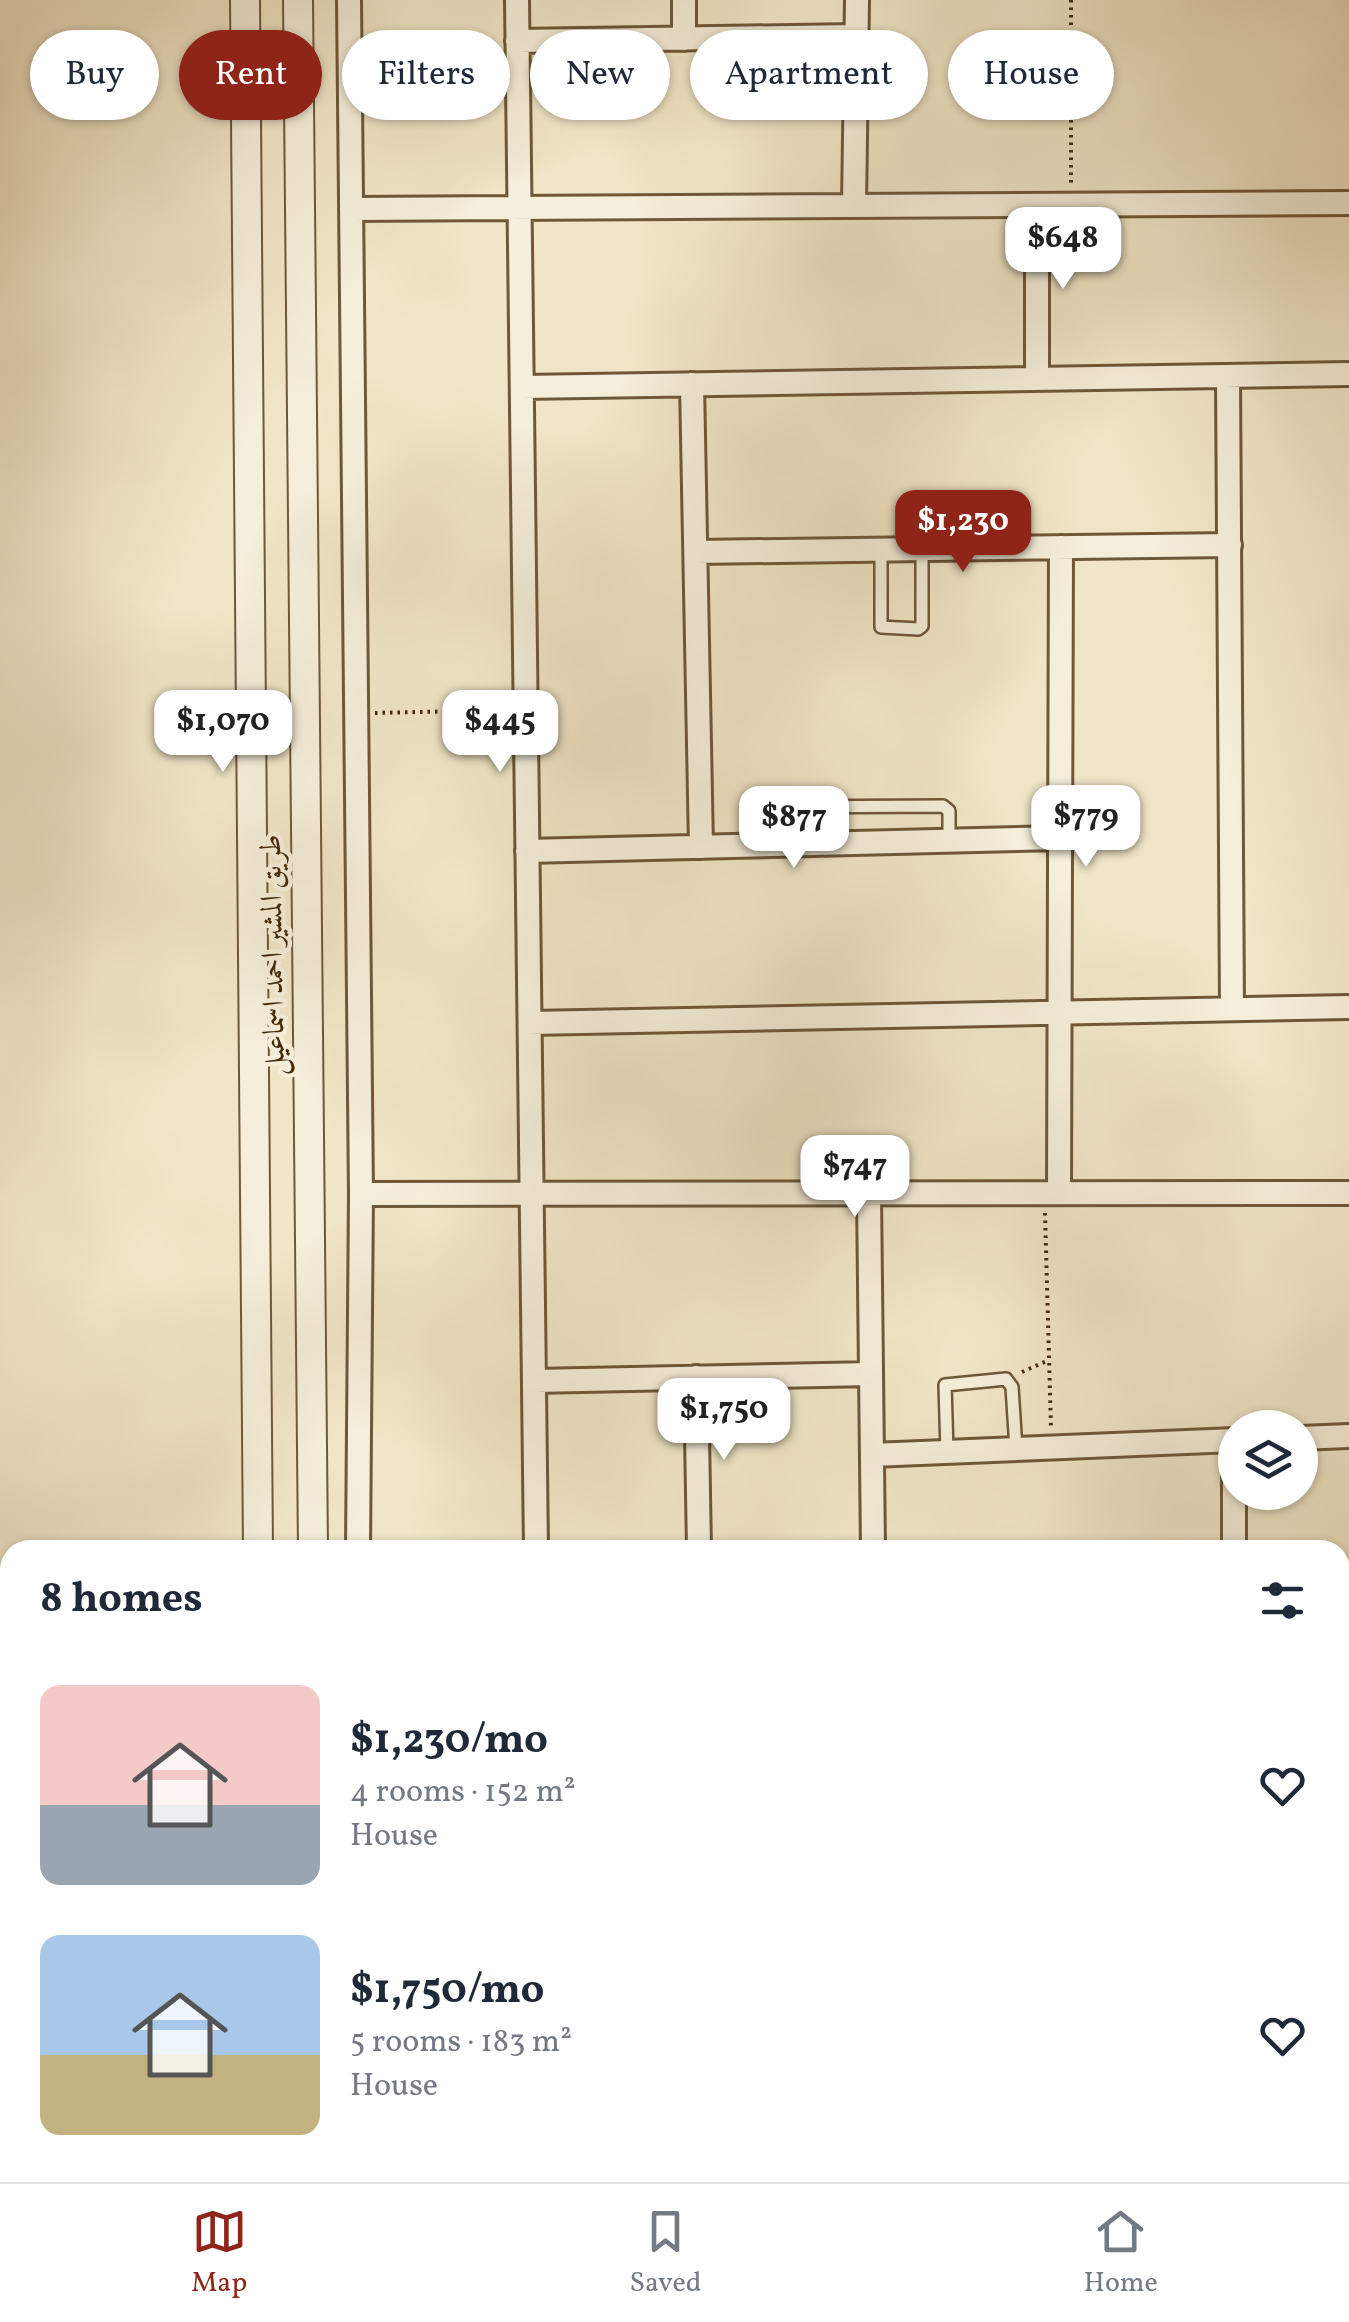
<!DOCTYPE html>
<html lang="en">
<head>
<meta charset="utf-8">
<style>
	body { margin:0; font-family:Vollkorn,Amiri,serif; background:#f6f6f7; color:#1f2937; height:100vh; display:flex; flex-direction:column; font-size:38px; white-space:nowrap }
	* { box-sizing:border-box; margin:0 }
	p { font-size:32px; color:#747a83 }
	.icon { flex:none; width:55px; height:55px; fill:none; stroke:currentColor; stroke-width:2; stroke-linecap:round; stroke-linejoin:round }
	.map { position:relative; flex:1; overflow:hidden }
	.panel { position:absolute; left:0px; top:1540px; width:1350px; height:642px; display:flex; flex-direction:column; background:#fff; border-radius:30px 30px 0 0; box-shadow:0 2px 8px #0004 }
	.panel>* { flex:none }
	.guide { position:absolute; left:30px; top:30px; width:1290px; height:90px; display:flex; gap:20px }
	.tools { position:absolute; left:1218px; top:1410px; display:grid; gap:20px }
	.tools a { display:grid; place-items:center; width:100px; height:100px; border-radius:50%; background:#fff; box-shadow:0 2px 8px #0004; font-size:50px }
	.price { position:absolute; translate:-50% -85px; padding:0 22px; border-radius:20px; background:#fff; color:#222; font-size:32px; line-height:65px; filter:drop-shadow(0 2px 5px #0008) }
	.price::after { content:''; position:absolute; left:50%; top:60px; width:30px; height:22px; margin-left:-15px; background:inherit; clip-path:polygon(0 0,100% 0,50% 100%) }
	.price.current { background:#8f2418; color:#fff }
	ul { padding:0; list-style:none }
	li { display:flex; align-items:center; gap:30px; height:250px; padding:0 40px }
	li span { display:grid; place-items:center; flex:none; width:280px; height:200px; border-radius:20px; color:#555 }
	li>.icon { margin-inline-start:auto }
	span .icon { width:120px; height:120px; fill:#fffc; stroke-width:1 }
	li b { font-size:42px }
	h2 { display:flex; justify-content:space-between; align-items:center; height:120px; padding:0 40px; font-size:42px }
	.chip { padding:0 35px; border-radius:45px; background:#fff; box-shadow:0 2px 8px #0004; font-size:35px; line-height:90px }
	.chip.current { background:#8f2418; color:#fff }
	.tabs { display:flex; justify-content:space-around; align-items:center; height:140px; border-top:2px solid #e0e1e3; background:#fff; font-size:28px; color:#747a83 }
	.tabs a { display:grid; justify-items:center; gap:5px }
	.tabs .current { color:#8f2418 }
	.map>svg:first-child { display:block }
</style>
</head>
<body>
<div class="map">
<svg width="1349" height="2182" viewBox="0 0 1349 2182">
	<rect width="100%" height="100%" fill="#f0e5c6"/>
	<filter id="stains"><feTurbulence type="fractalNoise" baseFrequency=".002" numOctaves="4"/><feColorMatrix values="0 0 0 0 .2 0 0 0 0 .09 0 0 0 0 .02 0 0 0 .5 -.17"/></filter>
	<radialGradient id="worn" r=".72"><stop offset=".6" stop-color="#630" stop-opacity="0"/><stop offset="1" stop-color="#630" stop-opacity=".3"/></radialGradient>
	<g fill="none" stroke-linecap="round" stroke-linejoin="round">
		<g stroke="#6e5838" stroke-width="16">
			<path id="service" d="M881,549V627L918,629L922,626V549
				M773,845V811L776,807L943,806L949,811V841
				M947,1452L945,1385L1006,1379L1012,1387L1016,1449"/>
		</g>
		<g stroke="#6e5838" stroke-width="28">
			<path id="minor" d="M349,0L361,1194L358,1550
				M517,0L536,1550
				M684,0V39
				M517,41L856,36
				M854,206L857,0
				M351,209L1349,203
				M1228,376L1232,1009
				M1037,379V205
				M692,384L701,847
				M522,387L1349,374
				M696,552L1230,545
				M527,851L1060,838
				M530,1023L1349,1007
				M1059,1193L1061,547
				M361,1194L1349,1193
				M869,1194L873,1550
				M696,1377L699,1550
				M534,1381L871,1374
				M1300,1438L1349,1436
				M872,1455L1235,1440
				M1234,1550V1440
				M1340,1798L1349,1797
				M1340,1969L1349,1968
				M1340,2011L1349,2009
				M898,2172L899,2182
				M340,2182L353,2172"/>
		</g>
		<g stroke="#6e5838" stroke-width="32">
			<path id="tertiary" d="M245,0L258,1550
				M298,0L313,1550
				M269,2172L270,2182
				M320,2172V2182"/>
		</g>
		<path stroke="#432909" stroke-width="4" stroke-dasharray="2.5 5" stroke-linecap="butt" d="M1071,0V185
			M375,713L506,710
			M1045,1213L1051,1428
			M1022,1372L1049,1360"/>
		<use href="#service" stroke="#f5eeda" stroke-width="11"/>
		<use href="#minor" stroke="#f5eeda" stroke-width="22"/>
		<use href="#tertiary" stroke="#f5eeda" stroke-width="28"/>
	</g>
	<g text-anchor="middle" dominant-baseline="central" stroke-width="9" stroke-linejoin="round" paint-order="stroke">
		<g font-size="30" fill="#432909" stroke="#f5eeda">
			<text transform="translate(274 955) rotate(-91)">طريق المشير احمد اسماعيل</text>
		</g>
	</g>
	<rect width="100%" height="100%" filter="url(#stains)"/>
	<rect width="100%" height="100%" fill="url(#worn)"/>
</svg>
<div class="tools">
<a><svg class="icon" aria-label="layers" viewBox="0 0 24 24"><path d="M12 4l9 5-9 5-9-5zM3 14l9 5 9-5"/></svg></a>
</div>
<b class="price" style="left:1063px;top:292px">$648</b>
<b class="price current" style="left:963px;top:575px">$1,230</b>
<b class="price" style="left:223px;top:775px">$1,070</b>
<b class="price" style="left:500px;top:775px">$445</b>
<b class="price" style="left:1086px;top:870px">$779</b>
<b class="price" style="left:794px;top:871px">$877</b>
<b class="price" style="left:855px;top:1220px">$747</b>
<b class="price" style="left:724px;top:1463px">$1,750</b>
<div class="guide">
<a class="chip">Buy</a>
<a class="chip current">Rent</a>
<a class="chip">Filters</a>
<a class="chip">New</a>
<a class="chip">Apartment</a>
<a class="chip">House</a>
</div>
<section class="panel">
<h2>8 homes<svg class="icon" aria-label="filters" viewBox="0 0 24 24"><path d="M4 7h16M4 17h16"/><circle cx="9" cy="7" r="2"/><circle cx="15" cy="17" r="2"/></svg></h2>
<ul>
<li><span style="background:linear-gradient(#f6c9c9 60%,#9aa5b1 0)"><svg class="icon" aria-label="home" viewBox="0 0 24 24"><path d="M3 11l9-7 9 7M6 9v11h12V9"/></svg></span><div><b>$1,230/mo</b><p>4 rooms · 152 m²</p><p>House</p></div><svg class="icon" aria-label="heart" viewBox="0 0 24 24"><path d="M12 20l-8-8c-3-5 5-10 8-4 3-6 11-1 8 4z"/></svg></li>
<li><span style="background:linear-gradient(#a9c7e8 60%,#c2b280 0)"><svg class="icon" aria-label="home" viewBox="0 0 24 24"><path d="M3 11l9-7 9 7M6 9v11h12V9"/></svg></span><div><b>$1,750/mo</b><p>5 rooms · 183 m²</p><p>House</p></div><svg class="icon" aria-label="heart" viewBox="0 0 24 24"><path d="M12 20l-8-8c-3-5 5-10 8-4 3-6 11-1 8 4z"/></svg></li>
</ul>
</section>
</div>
<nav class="tabs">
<a class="current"><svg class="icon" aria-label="map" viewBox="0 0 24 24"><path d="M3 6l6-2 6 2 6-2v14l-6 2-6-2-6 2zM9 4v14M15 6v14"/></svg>Map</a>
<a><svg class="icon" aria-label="saved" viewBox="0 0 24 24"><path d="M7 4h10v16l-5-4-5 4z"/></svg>Saved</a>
<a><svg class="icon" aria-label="home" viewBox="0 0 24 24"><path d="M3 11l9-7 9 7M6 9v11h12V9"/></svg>Home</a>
</nav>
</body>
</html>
